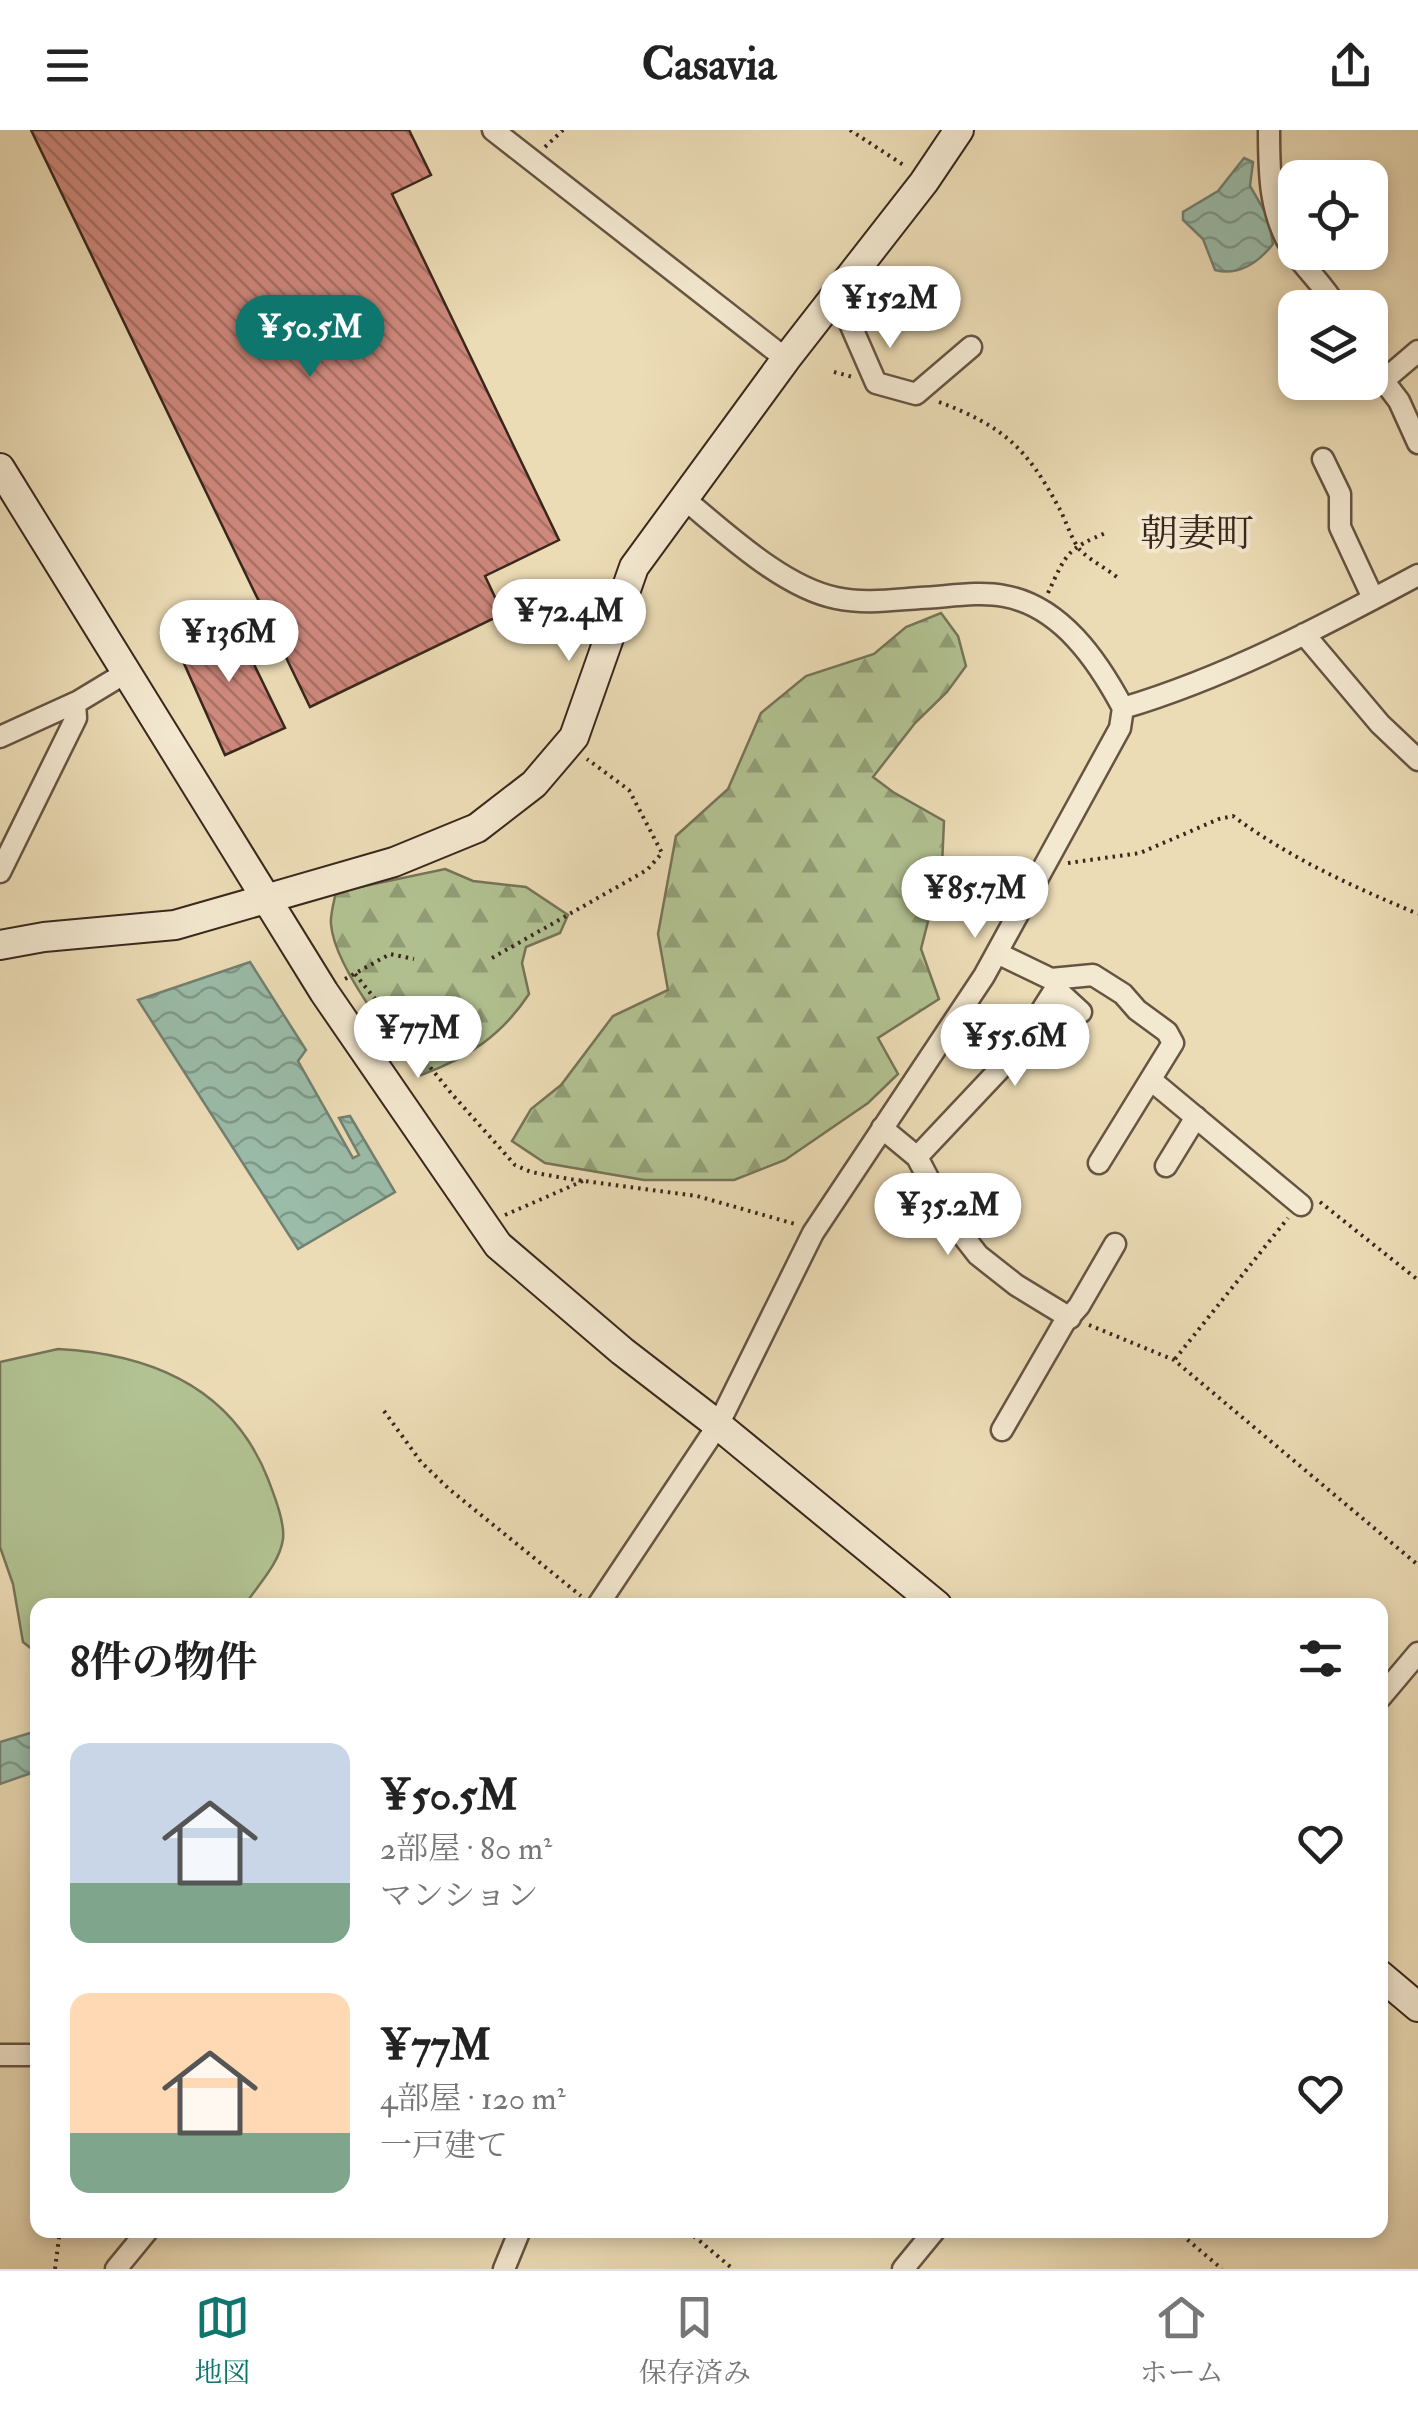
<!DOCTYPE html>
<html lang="ja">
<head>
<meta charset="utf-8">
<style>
	body { margin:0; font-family:"IM FELL Double Pica","Noto Serif JP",serif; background:#f6f6f6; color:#222; height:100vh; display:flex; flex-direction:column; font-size:38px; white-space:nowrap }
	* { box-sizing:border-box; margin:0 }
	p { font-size:32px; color:#767676 }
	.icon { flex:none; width:55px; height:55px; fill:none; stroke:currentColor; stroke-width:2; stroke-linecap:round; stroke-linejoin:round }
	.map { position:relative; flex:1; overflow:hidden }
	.side { position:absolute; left:30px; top:1468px; width:1358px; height:640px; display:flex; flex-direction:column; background:#fff; border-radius:20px; box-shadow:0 5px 15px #0003 }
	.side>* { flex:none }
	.controls { position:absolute; left:1278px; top:30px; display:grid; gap:20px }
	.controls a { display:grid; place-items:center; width:110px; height:110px; border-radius:20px; background:#fff; box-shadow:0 5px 15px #0003; font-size:50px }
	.price { position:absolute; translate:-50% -85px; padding:0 22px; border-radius:35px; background:#fff; color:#222; font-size:32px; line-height:65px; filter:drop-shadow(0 2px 5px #0008) }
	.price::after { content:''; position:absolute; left:50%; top:60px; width:30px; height:22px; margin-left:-15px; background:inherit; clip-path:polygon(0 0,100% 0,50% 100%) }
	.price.active { background:#0f766e; color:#fff }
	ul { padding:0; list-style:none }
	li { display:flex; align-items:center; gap:30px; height:250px; padding:0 40px }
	li span { display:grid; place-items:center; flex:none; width:280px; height:200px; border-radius:20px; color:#555 }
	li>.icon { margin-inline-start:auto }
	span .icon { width:120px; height:120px; fill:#fffc; stroke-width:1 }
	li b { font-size:42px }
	h2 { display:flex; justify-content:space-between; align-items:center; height:120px; padding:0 40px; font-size:42px }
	header { display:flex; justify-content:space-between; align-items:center; height:130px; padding:0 40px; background:#fff; font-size:45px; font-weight:700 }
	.tabs { display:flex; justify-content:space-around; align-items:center; height:140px; border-top:2px solid #e0e0e0; background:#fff; font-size:28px; color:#767676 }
	.tabs a { display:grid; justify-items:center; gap:5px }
	.tabs .active { color:#0f766e }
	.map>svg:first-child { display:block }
</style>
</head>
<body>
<header><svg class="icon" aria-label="menu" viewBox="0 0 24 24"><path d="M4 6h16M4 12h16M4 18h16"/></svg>Casavia<svg class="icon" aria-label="share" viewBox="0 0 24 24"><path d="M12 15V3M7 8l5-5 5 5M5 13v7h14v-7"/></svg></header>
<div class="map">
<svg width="1418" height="2139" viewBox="0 0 1418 2139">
	<defs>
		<pattern id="forest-firs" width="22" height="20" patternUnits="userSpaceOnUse" patternTransform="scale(2.5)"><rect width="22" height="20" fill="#b2c292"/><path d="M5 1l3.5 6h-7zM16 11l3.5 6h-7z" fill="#929e77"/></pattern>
		<pattern id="water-waves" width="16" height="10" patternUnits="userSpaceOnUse" patternTransform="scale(2.5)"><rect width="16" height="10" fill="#9abca9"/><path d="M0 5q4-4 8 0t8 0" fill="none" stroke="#7f9989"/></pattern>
		<pattern id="building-back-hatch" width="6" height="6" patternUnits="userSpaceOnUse" patternTransform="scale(2.5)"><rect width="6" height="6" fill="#ce887c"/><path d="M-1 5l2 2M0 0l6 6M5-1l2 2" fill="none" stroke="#a86f65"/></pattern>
	</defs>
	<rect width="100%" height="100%" fill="#ecdcb6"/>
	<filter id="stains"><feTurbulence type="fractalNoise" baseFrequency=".002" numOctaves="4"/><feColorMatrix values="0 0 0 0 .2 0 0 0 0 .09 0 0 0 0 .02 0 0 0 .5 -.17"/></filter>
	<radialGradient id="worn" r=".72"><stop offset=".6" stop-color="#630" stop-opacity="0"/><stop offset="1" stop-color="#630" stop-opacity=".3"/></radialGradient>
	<path fill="url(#forest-firs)" stroke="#767458" stroke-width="2.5" d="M941,483L958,506L966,536L947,562L915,593L873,647L893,662L944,691L942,736L921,819L939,869L878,908L898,944L868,973L785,1030L734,1050H644L545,1033L512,1011L531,979L561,955L613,886L668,860L658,804L676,706L728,659L761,583L806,546L874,524L906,497Z
		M445,739L473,751L526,757L568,785L560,803L526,817L522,833L529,864C502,905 468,928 421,945C394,912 334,837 331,794C330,785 334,772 336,762Z"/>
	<path fill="#b2c292" stroke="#767458" stroke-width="2.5" d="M58,1219C151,1224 232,1257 268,1349C274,1365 285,1392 283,1409C280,1431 261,1452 249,1469L214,1475H38L37,1523L23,1512L13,1454L0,1417V1232Z"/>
	<path fill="url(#water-waves)" stroke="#738071" stroke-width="2.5" d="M1244,28L1253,32L1250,56L1268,87L1273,114C1258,133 1238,146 1215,140L1203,109L1183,90V82L1218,61Z
		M250,832L306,920L298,931L353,1028L359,1025L339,988L350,986L395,1062L298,1119L138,870Z
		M37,1601V1641L0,1654V1612Z"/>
	<path fill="url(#building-back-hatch)" stroke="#39271d" stroke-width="2.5" d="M31,0H409L431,45L392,64L559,410L485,446L503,484L310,577Z
		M230,485L285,598L225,625L174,511Z"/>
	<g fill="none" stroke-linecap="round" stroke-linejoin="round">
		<g stroke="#665443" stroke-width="25">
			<path id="street" d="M493,0L786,229
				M1269,0C1269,42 1269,85 1294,122C1307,141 1325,156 1337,178
				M834,169L841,173L876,253L916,264L971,217
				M1370,233L1399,271L1418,313
				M1384,250L1418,221
				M1323,329L1340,364V397L1373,468
				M1304,504L1380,594L1418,630
				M1123,578C1227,547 1323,496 1418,445
				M0,607L79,571L127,542
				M0,742L76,588L75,573
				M997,823L1051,849L1093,845L1123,864L1137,880L1167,902L1173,913L1099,1033
				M1057,860L1081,882
				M1151,950L1301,1075
				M882,998L917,1027L949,1088L978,1125L1016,1155L1070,1188
				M917,1027L1014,924L1061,850
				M1166,1036L1196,987
				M1002,1300L1064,1193L1079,1176L1115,1114
				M598,1475L718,1295L813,1103L984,846L1120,598L1123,578C1098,531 1061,476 1004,466C979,461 946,467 920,468C892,470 864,474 836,468C782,457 725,402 683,368
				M1380,1568L1418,1523
				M0,1925H38
				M116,2139L148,2100
				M504,2139L520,2100
				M903,2139L935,2100"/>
		</g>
		<g stroke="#39271d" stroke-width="32">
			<path id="secondary" d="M0,338L324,862L498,1115L622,1221L718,1295L937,1475
				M0,815L44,807L175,795L394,732L477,698L534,654L574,607L634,437L786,229L924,52L959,0
				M1380,1845L1418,1877"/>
		</g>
		<path stroke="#39271d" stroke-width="4" stroke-dasharray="2.5 5" stroke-linecap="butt" d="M850,0L905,36
			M545,17L563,0
			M834,242L853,247
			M939,272C1003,296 1027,318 1059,378C1066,390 1071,409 1080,420C1091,431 1106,438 1118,448
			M1048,463C1067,422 1067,419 1108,402
			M1068,733L1140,723L1219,689L1233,686C1291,729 1352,756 1418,784
			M492,828L647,740L662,723L629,660L587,629
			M355,844L451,963L515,1035L531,1042L569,1049L697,1066L795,1094
			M345,849L390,824L414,829
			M1320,1072L1418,1150
			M505,1085L583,1051
			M1089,1195L1174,1230L1418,1435
			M1175,1229L1288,1088
			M384,1281L421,1332L449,1359L581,1466
			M680,2100L695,2107L733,2139
			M1176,2100L1222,2139
			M55,2139L60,2100"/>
		<use href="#street" stroke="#f3e8d0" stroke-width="20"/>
		<use href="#secondary" stroke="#f3e8d0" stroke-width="28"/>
	</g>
	<g text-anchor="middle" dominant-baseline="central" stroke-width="8" stroke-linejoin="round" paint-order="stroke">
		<g font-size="38" fill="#39271d" stroke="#f3e8d0">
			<text x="1197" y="404">朝妻町</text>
		</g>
	</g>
	<rect width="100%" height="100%" filter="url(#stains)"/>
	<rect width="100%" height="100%" fill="url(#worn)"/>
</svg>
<div class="controls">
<a><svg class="icon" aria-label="locate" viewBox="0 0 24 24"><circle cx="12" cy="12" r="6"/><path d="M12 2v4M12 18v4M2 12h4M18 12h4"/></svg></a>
<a><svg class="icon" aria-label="layers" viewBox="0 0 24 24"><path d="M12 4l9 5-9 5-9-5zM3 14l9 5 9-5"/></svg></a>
</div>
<b class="price" style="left:890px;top:221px">¥152M</b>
<b class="price active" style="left:310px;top:250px">¥50.5M</b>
<b class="price" style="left:569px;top:534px">¥72.4M</b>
<b class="price" style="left:229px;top:555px">¥136M</b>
<b class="price" style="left:975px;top:811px">¥85.7M</b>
<b class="price" style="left:418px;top:951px">¥77M</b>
<b class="price" style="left:1015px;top:959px">¥55.6M</b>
<b class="price" style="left:948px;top:1128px">¥35.2M</b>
<section class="side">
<h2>8件の物件<svg class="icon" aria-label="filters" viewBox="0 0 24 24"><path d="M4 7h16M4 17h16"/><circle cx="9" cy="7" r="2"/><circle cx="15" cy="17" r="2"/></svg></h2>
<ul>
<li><span style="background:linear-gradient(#c9d6e8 70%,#7fa58c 0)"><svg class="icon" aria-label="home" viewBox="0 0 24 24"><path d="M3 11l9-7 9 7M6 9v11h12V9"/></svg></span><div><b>¥50.5M</b><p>2部屋 · 80 m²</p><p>マンション</p></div><svg class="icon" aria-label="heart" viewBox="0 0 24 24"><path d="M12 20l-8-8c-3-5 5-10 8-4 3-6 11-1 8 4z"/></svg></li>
<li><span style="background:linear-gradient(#ffd9b3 70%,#7fa58c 0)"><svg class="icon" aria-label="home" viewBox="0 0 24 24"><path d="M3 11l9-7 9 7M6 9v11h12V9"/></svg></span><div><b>¥77M</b><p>4部屋 · 120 m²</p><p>一戸建て</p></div><svg class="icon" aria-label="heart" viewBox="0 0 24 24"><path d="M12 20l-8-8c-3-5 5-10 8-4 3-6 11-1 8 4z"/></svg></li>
</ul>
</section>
</div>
<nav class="tabs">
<a class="active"><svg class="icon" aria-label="map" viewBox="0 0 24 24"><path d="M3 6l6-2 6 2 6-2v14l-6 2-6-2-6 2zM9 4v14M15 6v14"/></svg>地図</a>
<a><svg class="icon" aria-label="saved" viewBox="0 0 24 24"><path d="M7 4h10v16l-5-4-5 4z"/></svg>保存済み</a>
<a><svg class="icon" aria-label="home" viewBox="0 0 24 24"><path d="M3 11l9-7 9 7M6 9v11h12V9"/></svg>ホーム</a>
</nav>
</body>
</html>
